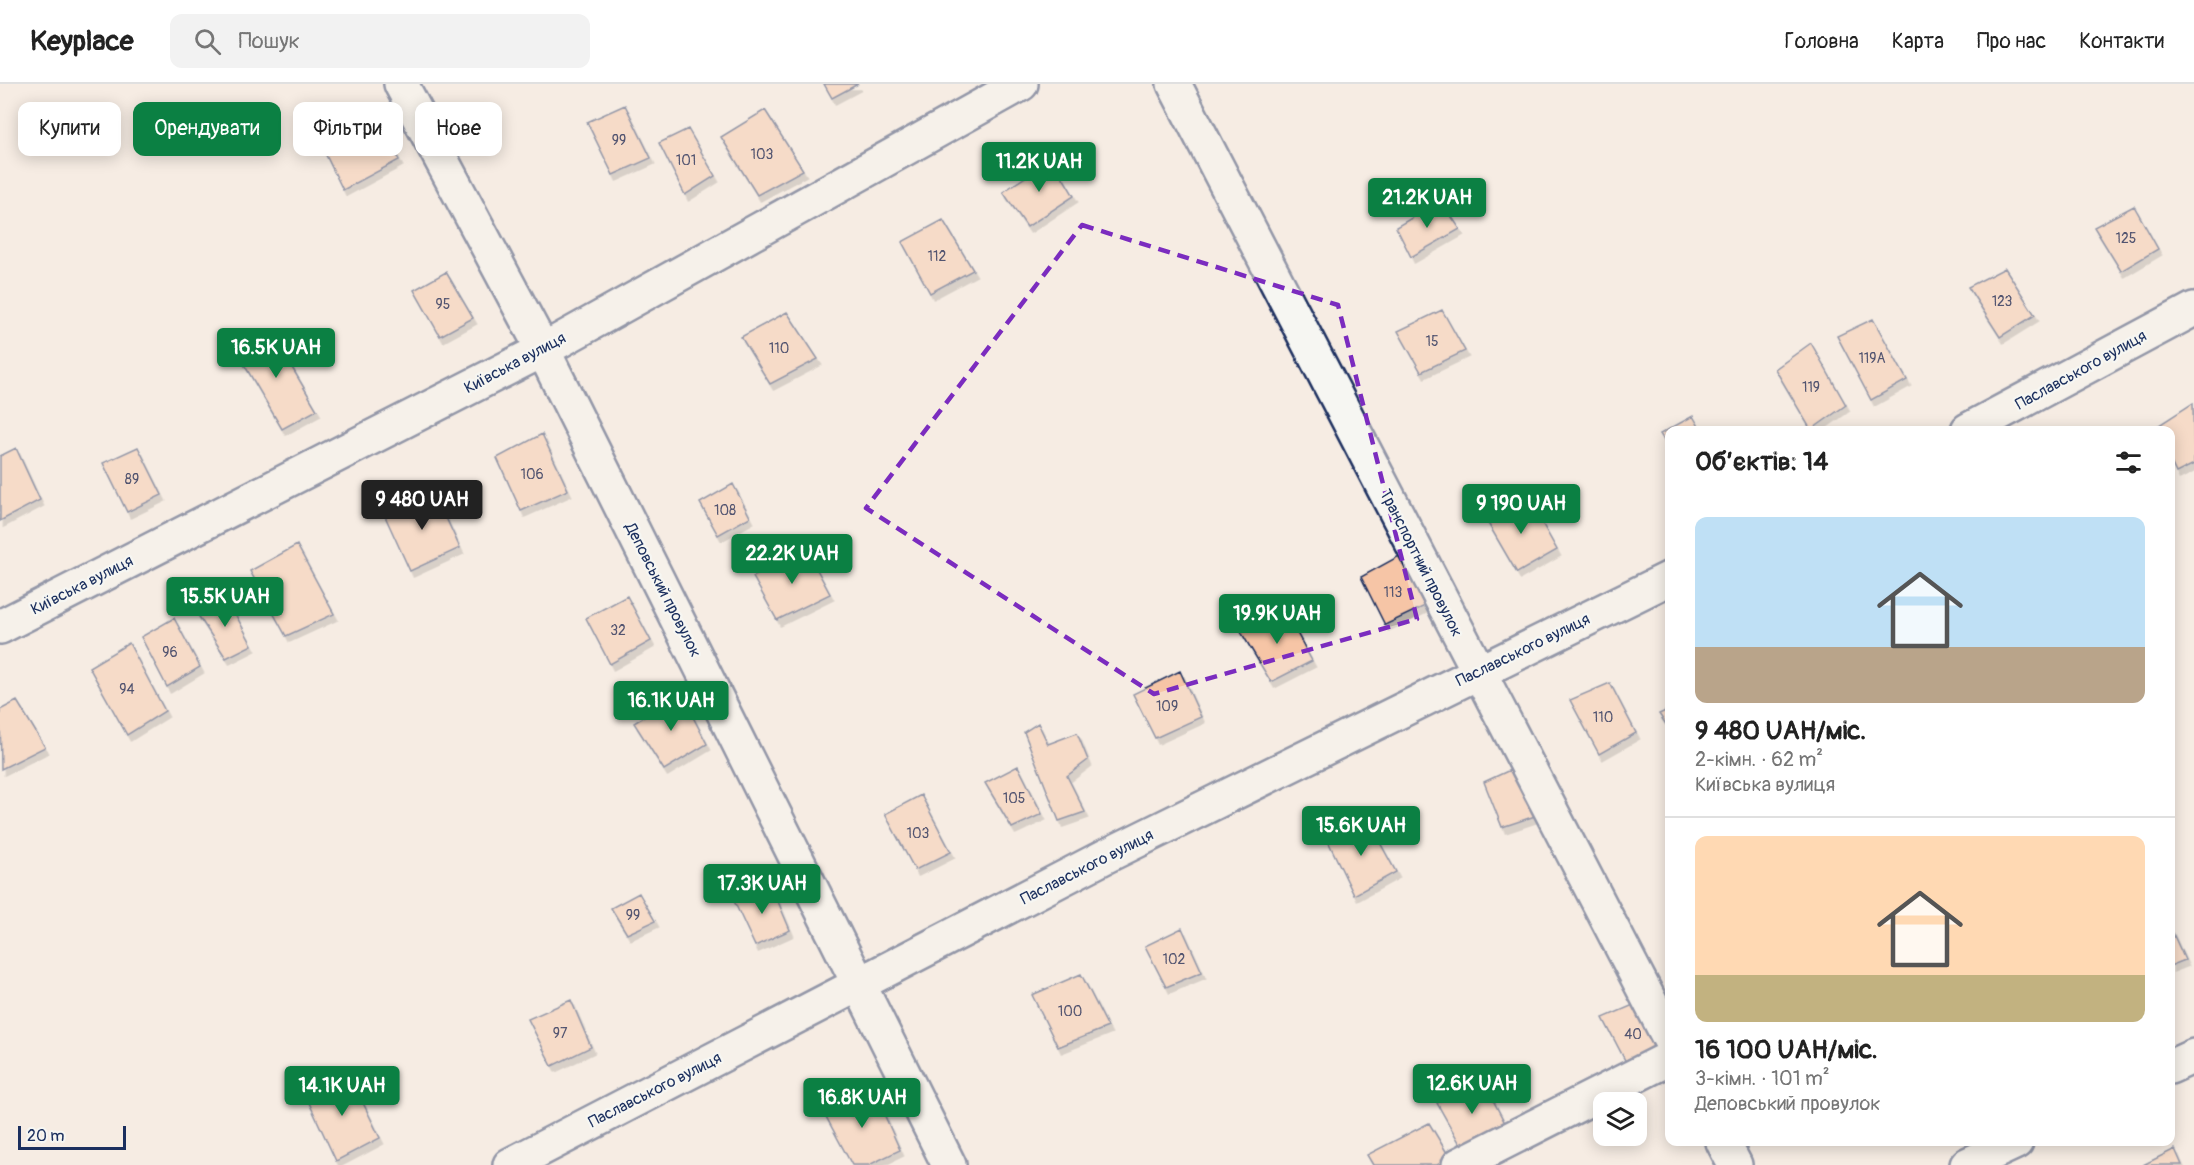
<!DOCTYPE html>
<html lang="uk">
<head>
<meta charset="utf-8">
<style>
	body { margin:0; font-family:Pangolin,sans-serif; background:#f2f2f2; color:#222; height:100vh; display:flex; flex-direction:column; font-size:22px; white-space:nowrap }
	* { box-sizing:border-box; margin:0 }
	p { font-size:20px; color:#767676 }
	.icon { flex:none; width:33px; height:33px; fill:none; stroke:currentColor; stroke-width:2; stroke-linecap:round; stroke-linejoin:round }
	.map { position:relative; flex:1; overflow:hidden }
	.drawer { position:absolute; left:1665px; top:342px; width:510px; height:720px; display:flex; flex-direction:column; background:#fff; border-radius:12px; box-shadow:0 3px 15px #0003 }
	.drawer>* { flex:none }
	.banner { position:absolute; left:18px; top:18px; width:570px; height:54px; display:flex; gap:12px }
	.controls { position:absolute; left:1593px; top:1008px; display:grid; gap:12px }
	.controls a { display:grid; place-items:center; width:54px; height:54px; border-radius:12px; background:#fff; box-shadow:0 3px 15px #0003; font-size:30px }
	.scale { position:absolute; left:18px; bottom:15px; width:108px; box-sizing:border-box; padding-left:6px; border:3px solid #1b2f5e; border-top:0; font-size:16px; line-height:21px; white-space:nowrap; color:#1b2f5e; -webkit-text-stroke:4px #f6f6f2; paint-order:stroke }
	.price { position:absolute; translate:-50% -51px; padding:0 14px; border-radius:6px; background:#0b8043; color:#fff; font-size:20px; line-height:39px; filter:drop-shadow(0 2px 3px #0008) }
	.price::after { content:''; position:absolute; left:50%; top:36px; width:18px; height:14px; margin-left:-9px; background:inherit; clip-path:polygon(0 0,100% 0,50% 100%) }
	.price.on { background:#222; color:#fff }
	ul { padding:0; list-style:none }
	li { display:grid; align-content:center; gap:12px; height:318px; padding:0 30px }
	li+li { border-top:2px solid #e0e0e0 }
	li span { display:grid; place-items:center; height:186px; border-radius:12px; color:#555 }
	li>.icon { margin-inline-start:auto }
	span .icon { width:108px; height:108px; fill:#fffc; stroke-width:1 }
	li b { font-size:26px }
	h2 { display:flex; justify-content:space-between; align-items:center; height:72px; padding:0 30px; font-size:26px }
	.chip { padding:0 21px; border-radius:12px; background:#fff; box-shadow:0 3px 15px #0003; font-size:21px; line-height:54px }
	.chip.on { background:#0b8043; color:#fff }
	header { display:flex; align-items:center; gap:36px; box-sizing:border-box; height:84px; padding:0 30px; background:#fff; border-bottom:2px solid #e0e0e0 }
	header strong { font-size:28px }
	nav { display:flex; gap:33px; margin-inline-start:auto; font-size:21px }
	.search { width:420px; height:54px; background:#f2f2f2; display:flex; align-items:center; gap:15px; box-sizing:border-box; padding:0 21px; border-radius:12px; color:#767676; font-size:22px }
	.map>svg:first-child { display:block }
</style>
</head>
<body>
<header>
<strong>Keyplace</strong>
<div class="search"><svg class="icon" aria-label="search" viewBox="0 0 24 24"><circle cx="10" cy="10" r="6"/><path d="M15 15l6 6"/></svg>Пошук</div>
<nav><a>Головна</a><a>Карта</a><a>Про нас</a><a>Контакти</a></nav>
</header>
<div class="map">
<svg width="2194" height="1081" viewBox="0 0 2194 1081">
	<defs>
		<filter id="shadow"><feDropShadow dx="3.5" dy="6" stdDeviation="0" flood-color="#0004"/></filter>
	</defs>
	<rect width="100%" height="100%" fill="#f6ece3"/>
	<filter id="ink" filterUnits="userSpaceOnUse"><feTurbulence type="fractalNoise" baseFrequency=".0167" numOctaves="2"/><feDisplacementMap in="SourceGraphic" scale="12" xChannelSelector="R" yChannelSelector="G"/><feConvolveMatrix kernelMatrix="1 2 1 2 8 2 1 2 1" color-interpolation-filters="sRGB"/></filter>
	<g filter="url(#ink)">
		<path fill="#f6c5a6" stroke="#1b2f5e" stroke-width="1.5" filter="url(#shadow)" d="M824,0H858L832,14Z
			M625,21L651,74L613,91L587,38Z
			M765,26L803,86L757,111L721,53Z
			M378,33L399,76L343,106L322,63Z
			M688,45L715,92L685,111L659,59Z
			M1052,75L1074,112L1027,143L1003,108Z
			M1441,117L1460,145L1411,173L1396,143Z
			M2134,122L2158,165L2121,187L2094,143Z
			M943,136L973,186L930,209L902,158Z
			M2005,184L2035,231L2000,253L1968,203Z
			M446,188L473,234L440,252L414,206Z
			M1442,226L1465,267L1421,288L1398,247Z
			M787,228L818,275L770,300L741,253Z
			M1873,235L1907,296L1871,316L1837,252Z
			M270,246L317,326L282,345L235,265Z
			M1811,259L1846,321L1811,346L1775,285Z
			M2193,319L2194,380L2176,389L2170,376V346H2157L2156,343Z
			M1693,332L1701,346H1670V366L1660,350Z
			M542,350L568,406L521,427L497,374Z
			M138,363L162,411L127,428L103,379Z
			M16,364L40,416L0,437V372Z
			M733,400L750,433L718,451L700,419Z
			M434,408L460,464L410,487L384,430Z
			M1528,414L1557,466L1517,489L1485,434Z
			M297,461L334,530L286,552L250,487Z
			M806,465L830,510L777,536L753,493Z
			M1401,471L1425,522L1385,541L1361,493Z
			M627,512L651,557L610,580L586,534Z
			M227,515L252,561L226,574L196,528Z
			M1283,523L1312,577L1271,598L1241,548Z
			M174,534L200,583L167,603L141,553Z
			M129,559L165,627L127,651L89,583Z
			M1180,587L1201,633L1155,654L1133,610Z
			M1610,599L1636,649L1599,670L1570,616Z
			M681,610L707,660L664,686L634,639Z
			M17,617L45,663L1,685L0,626Z
			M1670,625V646L1659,630Z
			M1038,639L1048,660L1077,649L1088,676L1067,692L1085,728L1059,737L1024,648Z
			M1018,682L1042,730L1012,744L985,699Z
			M1510,686L1535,732L1502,743L1484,698Z
			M921,711L951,768L915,786L885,730Z
			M1367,735L1396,788L1354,811L1328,757Z
			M771,801L790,846L755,862L733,815Z
			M639,809L655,837L627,850L611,824Z
			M2170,843L2185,876L2170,882Z
			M1182,844L1202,888L1166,903L1145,862Z
			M1081,890L1108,943L1058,963L1032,911Z
			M571,916L591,963L552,982L528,935Z
			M1638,919L1663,966L1627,980L1603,934Z
			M349,990L380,1054L336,1077L305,1010Z
			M1482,995L1507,1043L1464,1067L1437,1019Z
			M872,1003L900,1066L869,1081H852L823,1027Z
			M1429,1039L1450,1074L1437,1081H1373L1367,1071Z
			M2175,1065L2182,1081H2143Z"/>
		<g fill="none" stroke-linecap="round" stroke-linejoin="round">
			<g stroke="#1b2f5e" stroke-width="38">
				<path id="minor" d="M401,0L543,266L949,1081
					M1174,0L1670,956
					M1968,346L2194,225
					M0,543L543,266L1021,0
					M2170,983L2194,972
					M1723,1058L1735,1081
					M510,1081L1106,772L1670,494
					M1459,1081L1670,974
					M1967,1081L2016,1058"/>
			</g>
			<use href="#minor" stroke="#f6f6f2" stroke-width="33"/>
		</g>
	</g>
	<path d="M0 0H2194V1081H0ZM1082,141L1338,221L1417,535L1154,610L866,424Z" fill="#f6ece3" fill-opacity=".55" fill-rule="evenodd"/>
	<path fill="none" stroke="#7b2cbf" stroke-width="4.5" stroke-dasharray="12 8" stroke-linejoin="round" d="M1082,141L1338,221L1417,535L1154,610L866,424Z"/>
	<g text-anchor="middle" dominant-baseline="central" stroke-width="4.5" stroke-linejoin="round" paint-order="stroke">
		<g font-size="14" fill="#525470">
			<text x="619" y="56">99</text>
			<text x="762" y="70">103</text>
			<text x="686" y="76">101</text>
			<text x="2126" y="154">125</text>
			<text x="937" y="172">112</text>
			<text x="2002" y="217">123</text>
			<text x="443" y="220">95</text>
			<text x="1432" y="257">15</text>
			<text x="779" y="264">110</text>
			<text x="1872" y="274">119А</text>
			<text x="1811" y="303">119</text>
			<text x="532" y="390">106</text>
			<text x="132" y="395">89</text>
			<text x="725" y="426">108</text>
			<text x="1393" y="508">113</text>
			<text x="618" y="546">32</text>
			<text x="170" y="568">96</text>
			<text x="127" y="605">94</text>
			<text x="1167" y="622">109</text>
			<text x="1603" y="633">110</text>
			<text x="1014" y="714">105</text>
			<text x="918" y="749">103</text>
			<text x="633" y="831">99</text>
			<text x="1174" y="875">102</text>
			<text x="1070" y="927">100</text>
			<text x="560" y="949">97</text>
			<text x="1633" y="950">40</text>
		</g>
		<g font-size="16" fill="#1b2f5e" stroke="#f6f6f2">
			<text transform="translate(515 279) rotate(-28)">Київська вулиця</text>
			<text transform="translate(2081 286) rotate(-29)">Паславського вулиця</text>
			<text transform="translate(1421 479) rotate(63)">Транспортний провулок</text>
			<text transform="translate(82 501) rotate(-27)">Київська вулиця</text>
			<text transform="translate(663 506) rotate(63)">Деповський провулок</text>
			<text transform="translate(1523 566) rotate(-26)">Паславського вулиця</text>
			<text transform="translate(1087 783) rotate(-27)">Паславського вулиця</text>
			<text transform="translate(655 1006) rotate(-27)">Паславського вулиця</text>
		</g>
	</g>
</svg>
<div class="controls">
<a><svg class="icon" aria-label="layers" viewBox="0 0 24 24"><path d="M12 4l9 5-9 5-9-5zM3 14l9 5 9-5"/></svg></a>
</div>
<div class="scale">20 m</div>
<b class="price" style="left:1039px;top:109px">11.2K UAH</b>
<b class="price" style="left:1427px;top:145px">21.2K UAH</b>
<b class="price" style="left:276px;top:295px">16.5K UAH</b>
<b class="price on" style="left:422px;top:447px">9 480 UAH</b>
<b class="price" style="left:1521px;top:451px">9 190 UAH</b>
<b class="price" style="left:792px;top:501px">22.2K UAH</b>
<b class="price" style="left:225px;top:544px">15.5K UAH</b>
<b class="price" style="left:1277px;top:561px">19.9K UAH</b>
<b class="price" style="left:671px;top:648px">16.1K UAH</b>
<b class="price" style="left:1361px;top:773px">15.6K UAH</b>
<b class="price" style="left:762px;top:831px">17.3K UAH</b>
<b class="price" style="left:1472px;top:1031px">12.6K UAH</b>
<b class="price" style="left:342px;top:1033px">14.1K UAH</b>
<b class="price" style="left:862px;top:1045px">16.8K UAH</b>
<div class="banner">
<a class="chip">Купити</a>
<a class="chip on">Орендувати</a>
<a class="chip">Фільтри</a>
<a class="chip">Нове</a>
</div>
<section class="drawer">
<h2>Об’єктів: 14<svg class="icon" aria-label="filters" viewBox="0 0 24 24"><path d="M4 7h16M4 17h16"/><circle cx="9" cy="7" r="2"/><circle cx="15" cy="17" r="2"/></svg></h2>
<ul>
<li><span style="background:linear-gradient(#bfe0f5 70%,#b9a48a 0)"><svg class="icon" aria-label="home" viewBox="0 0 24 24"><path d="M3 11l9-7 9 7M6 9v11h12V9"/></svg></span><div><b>9 480 UAH/міс.</b><p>2-кімн. · 62 m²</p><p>Київська вулиця</p></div></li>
<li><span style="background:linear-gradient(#ffd9b3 75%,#c2b280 0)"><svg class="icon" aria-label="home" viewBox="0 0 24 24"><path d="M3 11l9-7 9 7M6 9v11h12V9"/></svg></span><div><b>16 100 UAH/міс.</b><p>3-кімн. · 101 m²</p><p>Деповський провулок</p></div></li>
</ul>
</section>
</div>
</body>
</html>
